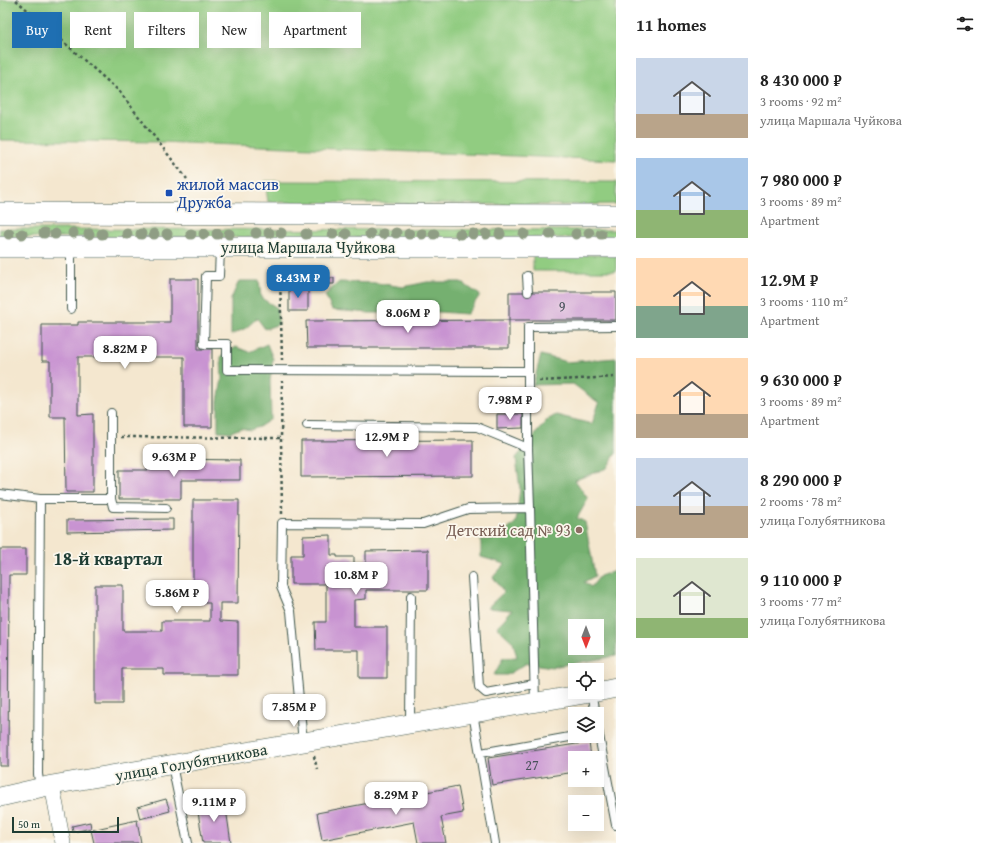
<!DOCTYPE html>
<html lang="en">
<head>
<meta charset="utf-8">
<style>
	body { margin:0; font-family:"Gentium Book Plus",serif; background:#f2f2f2; color:#222; height:100vh; display:flex; flex-direction:column; font-size:15px; white-space:nowrap }
	* { box-sizing:border-box; margin:0 }
	p { font-size:13px; color:#767676 }
	.icon { flex:none; width:22px; height:22px; fill:none; stroke:currentColor; stroke-width:2; stroke-linecap:round; stroke-linejoin:round }
	.map { position:relative; flex:1; overflow:hidden }
	.side { display:flex; flex-direction:column; background:#fff; width:380px }
	.side>* { flex:none }
	.banner { position:absolute; left:12px; top:12px; width:380px; height:36px; display:flex; gap:8px }
	.needle { width:26px; rotate:180deg }
	.buttons { position:absolute; left:568px; top:619px; display:grid; gap:8px }
	.buttons a { display:grid; place-items:center; width:36px; height:36px; border-radius:0px; background:#fff; box-shadow:0 4px 16px #0002; font-size:20px }
	.scale { position:absolute; left:12px; bottom:10px; width:107px; box-sizing:border-box; padding-left:4px; border:2px solid #1f3d34; border-top:0; font-size:11px; line-height:14px; white-space:nowrap; color:#1f3d34; -webkit-text-stroke:3px #fbf7ec; paint-order:stroke }
	.price { position:absolute; translate:-50% -34px; padding:0 9px; border-radius:8px; background:#fff; color:#222; font-size:13px; line-height:26px; filter:drop-shadow(0 1px 2px #0008) }
	.price::after { content:''; position:absolute; left:50%; top:24px; width:12px; height:9px; margin-left:-6px; background:inherit; clip-path:polygon(0 0,100% 0,50% 100%) }
	.price.current { background:#1f6fb2; color:#fff }
	ul { padding:0; list-style:none }
	li { display:flex; align-items:center; gap:12px; height:100px; padding:0 20px }
	li span { display:grid; place-items:center; flex:none; width:112px; height:80px; border-radius:0px; color:#555 }
	li>.icon { margin-inline-start:auto }
	span .icon { width:48px; height:48px; fill:#fffc; stroke-width:1 }
	li b { font-size:17px }
	h2 { display:flex; justify-content:space-between; align-items:center; height:48px; padding:0 20px; font-size:17px }
	.chip { padding:0 14px; border-radius:0px; background:#fff; box-shadow:0 4px 16px #0002; font-size:14px; line-height:36px }
	.chip.current { background:#1f6fb2; color:#fff }
	main { display:flex; flex:1; min-height:0 }
	.map>svg:first-child { display:block }
</style>
</head>
<body>
<main>
<div class="map">
<svg width="616" height="843" viewBox="0 0 616 843">
	<rect width="100%" height="100%" fill="#fbf7ec"/>
	<filter id="ink" filterUnits="userSpaceOnUse"><feTurbulence type="fractalNoise" baseFrequency=".025" numOctaves="2"/><feDisplacementMap in="SourceGraphic" scale="8" xChannelSelector="R" yChannelSelector="G"/><feConvolveMatrix kernelMatrix="1 2 1 2 8 2 1 2 1" color-interpolation-filters="sRGB"/></filter>
	<filter id="wash" filterUnits="userSpaceOnUse"><feTurbulence type="fractalNoise" baseFrequency=".012" numOctaves="4" result="noise"/><feDisplacementMap in="SourceGraphic" scale="16" xChannelSelector="R" yChannelSelector="G"/><feGaussianBlur stdDeviation="0.9" result="paint"/><feColorMatrix in="noise" values="0 0 0 0 0 0 0 0 0 0 0 0 0 0 0 0 0 1.4 0 .05"/><feComposite in="paint" operator="in"/></filter>
	<g filter="url(#wash)">
		<rect width="100%" height="100%" fill="#f4e7cf"/>
		<path fill="#91cc81" stroke="#58845a" d="M0,0H616V160L159,142L0,140Z
			M265,181L616,182V204L560,205L268,202Z
			M0,229L616,230V238L0,237Z
			M533,255H616V271H533Z"/>
		<path fill="#74b06f" stroke="#4a7652" fill-rule="evenodd" d="M239,281H259L261,298L276,307L279,324L265,329L257,318L246,328L231,335V299Z
			M339,282L377,283L403,287L427,282H461L480,295L467,314L425,311L405,313H370L332,310L325,295Z
			M267,344L273,359L270,381L271,419L259,427L250,430L241,428L231,432L218,431V401L222,379L221,357L236,347L249,352Z
			M541,355L567,362L616,358V453L607,468L575,480L588,499L577,518L585,522L595,576L584,582L591,587L600,576L615,571L616,573V587L613,598L616,599V656L552,667L527,663L507,675H494L503,658L517,657L513,642L497,627L512,610L487,608L504,592L493,577L505,564L481,557V540L499,538L516,522L520,488L516,458L547,420L556,415L592,424L599,403L573,384L533,385ZM575,626H597V648H575Z"/>
		<g id="blocks">
			<path fill="#c893d1" d="M315,278H334V284H315Z
				M170,279H198V349H212V427H184V357H78V415L93,414V492H66L65,417H50V361H42V325H78V322H170Z
				M289,287H308V311H289Z
				M509,292H616V320H509Z
				M509,320V348H307L306,321Z
				M497,414H523V428L497,429Z
				M473,440V476L301,477V441Z
				M169,459L240,460V480H181V499H119V470H168Z
				M193,500H239L238,603H220V621L238,622V675H164V669H122V704H95V585H123V631H162V621H210V603H193Z
				M173,519V530L67,532V520Z
				M331,535V555H337V557H354V578H366V551L428,550V590H366V599L354,600V627H387V678H359V650H316L315,622H326V584H291V555H303V536Z
				M0,549H26V575H9L8,766H0Z
				M589,742L591,758H575V772L492,785L488,758Z
				M458,786L463,813L441,817L446,843H418L414,822L322,840L317,813Z
				M166,799L170,811L140,819L137,807Z
				M225,802L231,843H203L197,806Z
				M137,820L141,843H94L91,830Z
				M90,822L91,828L73,832L72,826Z"/>
		</g>
	</g>
	<g filter="url(#ink)">
		<use href="#blocks" fill-opacity="0" stroke="#3f564b" stroke-width="1"/>
		<g fill="none" stroke-linecap="round" stroke-linejoin="round">
			<g stroke="#3f564b" stroke-width="10">
				<path id="service" d="M220,248L219,276H206L204,344H227V370L528,371
					M527,276L528,292
					M71,309V248
					M307,425L477,427L528,448
					M0,494L40,499L38,774L40,788
					M40,499H111V413
					M111,499L113,507L166,508
					M530,508L528,448V327L616,326
					M472,577L479,687L486,693L534,684
					M591,693L595,714
					M473,713L495,843
					M410,723L411,596
					M597,725L616,825
					M303,743L291,611L281,587L282,523L423,524L468,509L530,508L535,703
					M481,753L575,736
					M172,765L188,843"/>
			</g>
			<g stroke="#3f564b" stroke-width="16">
				<path id="minor" d="M52,785L63,843"/>
			</g>
			<g stroke="#3f564b" stroke-width="20">
				<path id="tertiary" d="M597,692L616,688
					M0,797L52,785L596,692"/>
			</g>
			<g stroke="#3f564b" stroke-width="22">
				<path id="secondary" d="M0,213L616,215
					M0,247H616"/>
			</g>
			<path stroke="#3f564b" stroke-width="2.5" stroke-dasharray="3 3" stroke-linecap="butt" d="M16,0L119,91L187,179
				M280,274L282,360
				M539,381L616,377
				M121,437L281,438
				M282,514L281,438L282,381
				M314,756L317,769"/>
			<use href="#service" stroke="#fff" stroke-width="8"/>
			<use href="#minor" stroke="#fff" stroke-width="15"/>
			<use href="#tertiary" stroke="#fff" stroke-width="19"/>
			<use href="#secondary" stroke="#fff" stroke-width="21"/>
		</g>
		<g fill="#8f9d84">
			<circle cx="44" cy="233" r="5.5"/>
			<circle cx="73" cy="233" r="5.5"/>
			<circle cx="256" cy="233" r="5.5"/>
			<circle cx="269" cy="233" r="5.5"/>
			<circle cx="281" cy="233" r="5.5"/>
			<circle cx="396" cy="233" r="5.5"/>
			<circle cx="589" cy="233" r="5.5"/>
			<circle cx="9" cy="234" r="5.5"/>
			<circle cx="22" cy="234" r="5.5"/>
			<circle cx="55" cy="234" r="5.5"/>
			<circle cx="89" cy="234" r="5.5"/>
			<circle cx="102" cy="234" r="5.5"/>
			<circle cx="127" cy="234" r="5.5"/>
			<circle cx="141" cy="234" r="5.5"/>
			<circle cx="154" cy="234" r="5.5"/>
			<circle cx="167" cy="234" r="5.5"/>
			<circle cx="191" cy="234" r="5.5"/>
			<circle cx="204" cy="234" r="5.5"/>
			<circle cx="217" cy="234" r="5.5"/>
			<circle cx="229" cy="234" r="5.5"/>
			<circle cx="306" cy="234" r="5.5"/>
			<circle cx="333" cy="234" r="5.5"/>
			<circle cx="346" cy="234" r="5.5"/>
			<circle cx="370" cy="234" r="5.5"/>
			<circle cx="383" cy="234" r="5.5"/>
			<circle cx="409" cy="234" r="5.5"/>
			<circle cx="422" cy="234" r="5.5"/>
			<circle cx="434" cy="234" r="5.5"/>
			<circle cx="460" cy="234" r="5.5"/>
			<circle cx="473" cy="234" r="5.5"/>
			<circle cx="486" cy="234" r="5.5"/>
			<circle cx="500" cy="234" r="5.5"/>
			<circle cx="524" cy="234" r="5.5"/>
			<circle cx="550" cy="234" r="5.5"/>
			<circle cx="576" cy="234" r="5.5"/>
			<circle cx="601" cy="234" r="5.5"/>
		</g>
	</g>
	<rect fill="#1a4fb4" stroke="#fbf7ec" stroke-width="1.5" x="165" y="189" width="8" height="8" rx="2"/>
	<circle fill="#8d6e63" stroke="#fbf7ec" stroke-width="1.5" cx="579" cy="530" r="4"/>
	<g text-anchor="middle" dominant-baseline="central" stroke-width="3.5" stroke-linejoin="round" paint-order="stroke">
		<g font-size="14" fill="#49525b">
			<text x="562" y="306">9</text>
			<text x="532" y="765">27</text>
		</g>
		<g font-size="16" fill="#164399" stroke="#fbf7ec" text-anchor="start">
			<text x="177" y="184">жилой массив<tspan x="177" dy="18">Дружба</tspan></text>
		</g>
		<g font-size="16" fill="#1f3d34" stroke="#fbf7ec">
			<text x="308" y="247">улица Маршала Чуйкова</text>
			<text transform="translate(191 762) rotate(-10)">улица Голубятникова</text>
		</g>
		<g font-size="16" fill="#785e54" stroke="#fbf7ec" text-anchor="end">
			<text x="571" y="530">Детский сад № 93</text>
		</g>
		<g font-size="18" font-weight="bold" fill="#1f3d34" stroke="#fbf7ec">
			<text x="108" y="558">18-й квартал</text>
		</g>
	</g>
</svg>
<div class="buttons">
<a><svg class="needle" viewBox="-14 -14 28 28"><path d="M0-13l5 13h-10z" fill="#e53935"/><path d="M0 13l5-13h-10z" fill="#767676"/></svg></a>
<a><svg class="icon" aria-label="locate" viewBox="0 0 24 24"><circle cx="12" cy="12" r="6"/><path d="M12 2v4M12 18v4M2 12h4M18 12h4"/></svg></a>
<a><svg class="icon" aria-label="layers" viewBox="0 0 24 24"><path d="M12 4l9 5-9 5-9-5zM3 14l9 5 9-5"/></svg></a>
<a>+</a>
<a>−</a>
</div>
<div class="scale">50 m</div>
<b class="price current" style="left:298px;top:299px">8.43M ₽</b>
<b class="price" style="left:408px;top:334px">8.06M ₽</b>
<b class="price" style="left:125px;top:370px">8.82M ₽</b>
<b class="price" style="left:510px;top:421px">7.98M ₽</b>
<b class="price" style="left:387px;top:458px">12.9M ₽</b>
<b class="price" style="left:174px;top:478px">9.63M ₽</b>
<b class="price" style="left:356px;top:596px">10.8M ₽</b>
<b class="price" style="left:177px;top:614px">5.86M ₽</b>
<b class="price" style="left:294px;top:728px">7.85M ₽</b>
<b class="price" style="left:396px;top:816px">8.29M ₽</b>
<b class="price" style="left:214px;top:823px">9.11M ₽</b>
<div class="banner">
<a class="chip current">Buy</a>
<a class="chip">Rent</a>
<a class="chip">Filters</a>
<a class="chip">New</a>
<a class="chip">Apartment</a>
</div>
</div>
<section class="side">
<h2>11 homes<svg class="icon" aria-label="filters" viewBox="0 0 24 24"><path d="M4 7h16M4 17h16"/><circle cx="9" cy="7" r="2"/><circle cx="15" cy="17" r="2"/></svg></h2>
<ul>
<li><span style="background:linear-gradient(#c9d6e8 70%,#b9a48a 0)"><svg class="icon" aria-label="home" viewBox="0 0 24 24"><path d="M3 11l9-7 9 7M6 9v11h12V9"/></svg></span><div><b>8 430 000 ₽</b><p>3 rooms · 92 m²</p><p>улица Маршала Чуйкова</p></div></li>
<li><span style="background:linear-gradient(#a9c7e8 65%,#8fb573 0)"><svg class="icon" aria-label="home" viewBox="0 0 24 24"><path d="M3 11l9-7 9 7M6 9v11h12V9"/></svg></span><div><b>7 980 000 ₽</b><p>3 rooms · 89 m²</p><p>Apartment</p></div></li>
<li><span style="background:linear-gradient(#ffd9b3 60%,#7fa58c 0)"><svg class="icon" aria-label="home" viewBox="0 0 24 24"><path d="M3 11l9-7 9 7M6 9v11h12V9"/></svg></span><div><b>12.9M ₽</b><p>3 rooms · 110 m²</p><p>Apartment</p></div></li>
<li><span style="background:linear-gradient(#ffd9b3 70%,#b9a48a 0)"><svg class="icon" aria-label="home" viewBox="0 0 24 24"><path d="M3 11l9-7 9 7M6 9v11h12V9"/></svg></span><div><b>9 630 000 ₽</b><p>3 rooms · 89 m²</p><p>Apartment</p></div></li>
<li><span style="background:linear-gradient(#c9d6e8 60%,#b9a48a 0)"><svg class="icon" aria-label="home" viewBox="0 0 24 24"><path d="M3 11l9-7 9 7M6 9v11h12V9"/></svg></span><div><b>8 290 000 ₽</b><p>2 rooms · 78 m²</p><p>улица Голубятникова</p></div></li>
<li><span style="background:linear-gradient(#dfe7d0 75%,#8fb573 0)"><svg class="icon" aria-label="home" viewBox="0 0 24 24"><path d="M3 11l9-7 9 7M6 9v11h12V9"/></svg></span><div><b>9 110 000 ₽</b><p>3 rooms · 77 m²</p><p>улица Голубятникова</p></div></li>
</ul>
</section>
</main>
</body>
</html>
